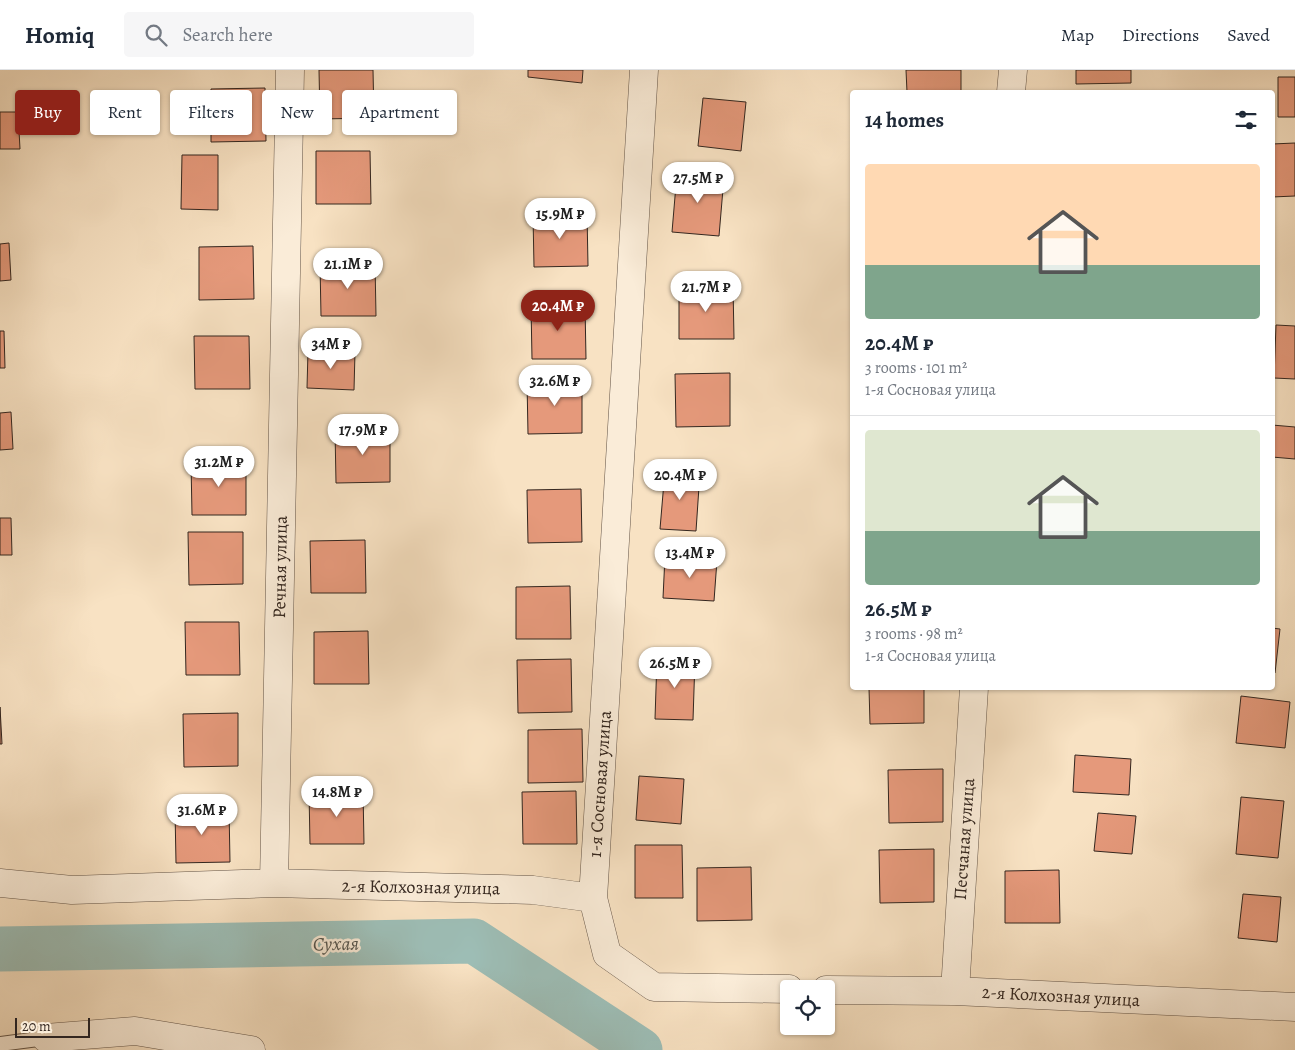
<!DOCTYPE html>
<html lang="en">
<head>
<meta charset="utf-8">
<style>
	body { margin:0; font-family:Alegreya,serif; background:#f6f6f7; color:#1f2937; height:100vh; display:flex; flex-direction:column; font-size:19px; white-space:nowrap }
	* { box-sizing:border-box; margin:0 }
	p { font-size:16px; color:#747a83 }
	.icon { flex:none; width:28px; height:28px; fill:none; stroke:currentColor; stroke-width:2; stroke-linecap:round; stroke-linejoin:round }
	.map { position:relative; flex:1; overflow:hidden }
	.side { position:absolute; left:850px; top:20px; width:425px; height:600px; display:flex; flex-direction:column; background:#fff; border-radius:5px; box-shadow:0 1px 4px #0004 }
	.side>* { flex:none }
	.banner { position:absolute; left:15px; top:20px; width:475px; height:45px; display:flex; gap:10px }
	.controls { position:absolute; left:780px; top:910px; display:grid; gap:10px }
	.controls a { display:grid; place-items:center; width:55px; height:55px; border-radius:5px; background:#fff; box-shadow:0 1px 4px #0004; font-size:25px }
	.scale { position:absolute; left:15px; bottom:12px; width:75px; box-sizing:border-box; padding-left:5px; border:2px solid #33261f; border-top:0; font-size:14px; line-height:18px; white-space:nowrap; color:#33261f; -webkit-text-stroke:4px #faecd8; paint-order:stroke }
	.price { position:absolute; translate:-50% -42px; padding:0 11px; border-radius:18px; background:#fff; color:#222; font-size:16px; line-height:32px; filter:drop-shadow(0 1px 2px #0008) }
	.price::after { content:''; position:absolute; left:50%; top:30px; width:15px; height:11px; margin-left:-8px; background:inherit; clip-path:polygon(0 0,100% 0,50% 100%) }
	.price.active { background:#8f2418; color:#fff }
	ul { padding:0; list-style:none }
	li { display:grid; align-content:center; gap:10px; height:265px; padding:0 15px }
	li+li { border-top:1px solid #e0e1e3 }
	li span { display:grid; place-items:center; height:155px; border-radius:5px; color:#555 }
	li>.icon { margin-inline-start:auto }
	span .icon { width:90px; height:90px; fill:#fffc; stroke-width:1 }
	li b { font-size:21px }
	h2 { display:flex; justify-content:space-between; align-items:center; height:60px; padding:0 15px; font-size:21px }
	.pill { padding:0 18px; border-radius:5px; background:#fff; box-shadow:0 1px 4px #0004; font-size:18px; line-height:45px }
	.pill.active { background:#8f2418; color:#fff }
	header { display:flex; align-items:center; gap:30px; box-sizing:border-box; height:70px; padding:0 25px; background:#fff; border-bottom:1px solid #e0e1e3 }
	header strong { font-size:24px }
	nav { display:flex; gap:28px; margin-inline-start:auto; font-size:18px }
	.search { width:350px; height:45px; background:#f6f6f7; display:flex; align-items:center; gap:12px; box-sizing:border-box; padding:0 18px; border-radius:5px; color:#747a83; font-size:19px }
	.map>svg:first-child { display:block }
</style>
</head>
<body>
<header>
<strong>Homiq</strong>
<div class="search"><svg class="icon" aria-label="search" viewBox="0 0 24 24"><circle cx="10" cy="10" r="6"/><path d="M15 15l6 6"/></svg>Search here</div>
<nav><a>Map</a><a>Directions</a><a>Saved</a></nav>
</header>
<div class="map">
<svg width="1295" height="980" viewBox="0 0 1295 980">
	<rect width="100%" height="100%" fill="#f8e2c3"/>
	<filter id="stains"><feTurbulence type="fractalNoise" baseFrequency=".004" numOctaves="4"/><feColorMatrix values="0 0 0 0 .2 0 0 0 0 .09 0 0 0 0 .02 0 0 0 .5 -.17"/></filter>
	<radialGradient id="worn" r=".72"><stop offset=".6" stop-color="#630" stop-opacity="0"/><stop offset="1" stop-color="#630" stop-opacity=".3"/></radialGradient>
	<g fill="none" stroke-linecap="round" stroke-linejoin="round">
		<path stroke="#9dbdb5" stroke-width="45" d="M0,879L474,871L640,980"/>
	</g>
	<path fill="#e5997b" stroke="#33261f" d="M319,0H373L374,48L320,49Z
		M528,0H583L582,13L528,7Z
		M906,0H961V22H907Z
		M1076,0H1131V13L1076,14Z
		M1278,7H1295V47H1278Z
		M265,18L266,71L211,72V19Z
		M703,28L746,32L741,81L698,76Z
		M0,42H18L20,79H0Z
		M1295,73V126L1272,127V74Z
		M316,81H370L371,134H316Z
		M182,85H218V140L181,139Z
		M677,103L724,107L719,166L672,162Z
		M587,143L588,196L534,197L533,144Z
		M9,173L11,210L0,211V174Z
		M253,176L254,229L199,230V177Z
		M375,193L376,246H321L320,194Z
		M733,216L734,269H679V217Z
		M531,236H585L586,289H532Z
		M1276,255L1295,256V309L1274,308Z
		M0,261H4L5,298H0Z
		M194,266H249L250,319H195Z
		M308,281L355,282L354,320L307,318Z
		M730,303V356L676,357L675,304Z
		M582,310V363L528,364L527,311Z
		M11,342L13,379L0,380V343Z
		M1272,355L1295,357V389L1272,387Z
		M335,360H390V412L336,413Z
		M191,392H246V445H192Z
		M665,400L700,402L696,461L660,459Z
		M581,419L582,472L528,473L527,420Z
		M0,448H11L12,485H0Z
		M188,462H243V514L189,515Z
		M365,470L366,523H311L310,471Z
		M665,486L717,490L714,531L663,528Z
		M570,516L571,569H516V517Z
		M185,552H239L240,605H186Z
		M1272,558L1280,559L1275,603L1272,602Z
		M368,561L369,614H314V562Z
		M657,588L695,589L693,650L655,649Z
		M571,589L572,642L518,643L517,590Z
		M869,618H924V653L870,654Z
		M1241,626L1290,632L1285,678L1236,673Z
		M0,637L2,674H0Z
		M238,643V696L184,697L183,644Z
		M582,659L583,712L528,713V660Z
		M1075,685L1131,689L1129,725L1073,722Z
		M943,699V752L889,753L888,700Z
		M639,706L684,709L681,754L636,750Z
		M363,721L364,774H310L309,722Z
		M576,721L577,774H523L522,722Z
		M1241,727L1284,731L1278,788L1236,784Z
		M229,739L230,792L176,793L175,740Z
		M1098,743L1136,746L1132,784L1094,781Z
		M635,775H682L683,828H635Z
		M934,779V832L880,833L879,780Z
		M751,797L752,850L697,851V798Z
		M1059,800L1060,853H1005V801Z
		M1243,824L1281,827L1277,872L1238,868Z"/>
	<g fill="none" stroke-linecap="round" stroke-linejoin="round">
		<g stroke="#645548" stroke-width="16">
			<path id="service" d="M0,974L46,968"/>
		</g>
		<g stroke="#645548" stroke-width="29">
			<path id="minor" d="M1011,22L1013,0
				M0,813L72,820L274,813L533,820L593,828L607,884L654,917L789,919
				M274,813L290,0
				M593,828L644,0
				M826,920L955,921L1295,937
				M955,921L974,618
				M46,968L135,961L251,980"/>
		</g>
		<use href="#service" stroke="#faecd8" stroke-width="14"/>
		<use href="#minor" stroke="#faecd8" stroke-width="28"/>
	</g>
	<g text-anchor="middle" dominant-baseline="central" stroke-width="5" stroke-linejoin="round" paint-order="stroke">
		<g font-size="18" fill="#33261f" stroke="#faecd8">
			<text transform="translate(280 497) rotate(-89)">Речная улица</text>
			<text transform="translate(600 714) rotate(-86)">1-я Сосновая улица</text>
			<text transform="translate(964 769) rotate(-86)">Песчаная улица</text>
			<text transform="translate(421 817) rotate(1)">2-я Колхозная улица</text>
			<text transform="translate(1061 926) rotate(3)">2-я Колхозная улица</text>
		</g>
		<g font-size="19" font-style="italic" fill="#53534c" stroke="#faecd8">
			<text transform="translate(336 874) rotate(-1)">Сухая</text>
		</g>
	</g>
	<rect width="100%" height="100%" filter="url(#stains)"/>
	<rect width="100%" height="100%" fill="url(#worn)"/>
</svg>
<div class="controls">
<a><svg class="icon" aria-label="locate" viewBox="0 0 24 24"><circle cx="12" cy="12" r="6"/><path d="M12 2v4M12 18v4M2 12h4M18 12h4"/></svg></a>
</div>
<div class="scale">20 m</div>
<b class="price" style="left:698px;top:134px">27.5M ₽</b>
<b class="price" style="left:560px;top:170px">15.9M ₽</b>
<b class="price" style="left:348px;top:220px">21.1M ₽</b>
<b class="price" style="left:706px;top:243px">21.7M ₽</b>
<b class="price active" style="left:558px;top:262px">20.4M ₽</b>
<b class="price" style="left:331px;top:300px">34M ₽</b>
<b class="price" style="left:555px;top:337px">32.6M ₽</b>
<b class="price" style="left:363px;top:386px">17.9M ₽</b>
<b class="price" style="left:219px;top:418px">31.2M ₽</b>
<b class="price" style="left:680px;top:431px">20.4M ₽</b>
<b class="price" style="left:690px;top:509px">13.4M ₽</b>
<b class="price" style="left:675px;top:619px">26.5M ₽</b>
<b class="price" style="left:337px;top:748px">14.8M ₽</b>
<b class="price" style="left:202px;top:766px">31.6M ₽</b>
<div class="banner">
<a class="pill active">Buy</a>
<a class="pill">Rent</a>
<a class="pill">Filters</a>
<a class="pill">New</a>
<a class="pill">Apartment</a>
</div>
<section class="side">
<h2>14 homes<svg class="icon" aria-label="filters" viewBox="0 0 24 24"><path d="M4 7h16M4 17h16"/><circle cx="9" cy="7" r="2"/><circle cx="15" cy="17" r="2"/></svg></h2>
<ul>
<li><span style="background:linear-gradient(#ffd9b3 65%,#7fa58c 0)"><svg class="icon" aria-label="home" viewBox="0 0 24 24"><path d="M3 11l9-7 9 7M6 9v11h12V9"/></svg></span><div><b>20.4M ₽</b><p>3 rooms · 101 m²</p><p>1-я Сосновая улица</p></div></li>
<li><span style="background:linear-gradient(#dfe7d0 65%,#7fa58c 0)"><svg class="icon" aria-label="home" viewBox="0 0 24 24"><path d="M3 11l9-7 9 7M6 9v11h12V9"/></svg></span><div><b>26.5M ₽</b><p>3 rooms · 98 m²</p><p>1-я Сосновая улица</p></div></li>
</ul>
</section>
</div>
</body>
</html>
